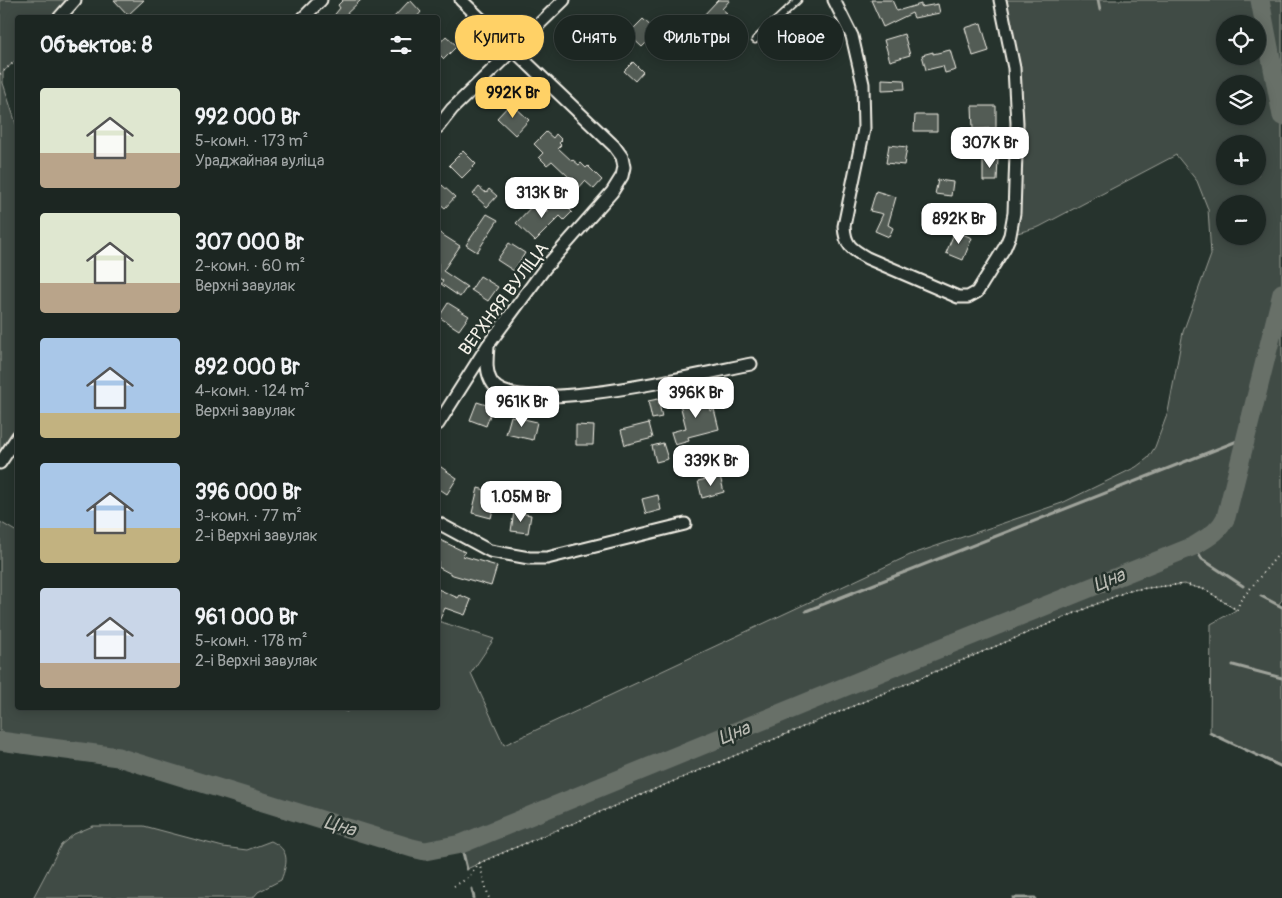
<!DOCTYPE html>
<html lang="ru">
<head>
<meta charset="utf-8">
<style>
	body { margin:0; font-family:Pangolin,sans-serif; background:#29322f; color:#f1f3f6; height:100vh; display:flex; flex-direction:column; font-size:19px; white-space:nowrap }
	* { box-sizing:border-box; margin:0 }
	p { font-size:16px; color:#a0a5a5 }
	.icon { flex:none; width:28px; height:28px; fill:none; stroke:currentColor; stroke-width:2; stroke-linecap:round; stroke-linejoin:round }
	.map { position:relative; flex:1; overflow:hidden }
	.drawer { position:absolute; left:15px; top:15px; width:425px; height:695px; display:flex; flex-direction:column; background:#1c2622; border-radius:5px; box-shadow:0 2px 12px #0003,0 0 0 1px #3a4340 }
	.drawer>* { flex:none }
	.hud { position:absolute; left:455px; top:15px; width:475px; height:45px; display:flex; gap:10px }
	.fabs { position:absolute; left:1216px; top:15px; display:grid; gap:10px }
	.fabs a { display:grid; place-items:center; width:50px; height:50px; border-radius:50%; background:#1c2622; box-shadow:0 2px 12px #0003,0 0 0 1px #3a4340; font-size:25px }
	.price { position:absolute; translate:-50% -42px; padding:0 11px; border-radius:10px; background:#fff; color:#222; font-size:16px; line-height:32px; filter:drop-shadow(0 1px 2px #0008) }
	.price::after { content:''; position:absolute; left:50%; top:30px; width:15px; height:11px; margin-left:-8px; background:inherit; clip-path:polygon(0 0,100% 0,50% 100%) }
	.price.active { background:#ffd166; color:#111 }
	ul { padding:0; list-style:none }
	li { display:flex; align-items:center; gap:15px; height:125px; padding:0 25px }
	li span { display:grid; place-items:center; flex:none; width:140px; height:100px; border-radius:5px; color:#555 }
	li>.icon { margin-inline-start:auto }
	span .icon { width:60px; height:60px; fill:#fffc; stroke-width:1 }
	li b { font-size:21px }
	h2 { display:flex; justify-content:space-between; align-items:center; height:60px; padding:0 25px; font-size:21px }
	.chip { padding:0 18px; border-radius:22px; background:#1c2622; box-shadow:0 2px 12px #0003,0 0 0 1px #3a4340; font-size:18px; line-height:45px }
	.chip.active { background:#ffd166; color:#111 }
	.map>svg:first-child { display:block }
</style>
</head>
<body>
<div class="map">
<svg width="1282" height="898" viewBox="0 0 1282 898">
	<rect width="100%" height="100%" fill="#26332d"/>
	<filter id="ink" filterUnits="userSpaceOnUse"><feTurbulence type="fractalNoise" baseFrequency=".02" numOctaves="2"/><feDisplacementMap in="SourceGraphic" scale="10" xChannelSelector="R" yChannelSelector="G"/><feConvolveMatrix kernelMatrix="1 2 1 2 8 2 1 2 1" color-interpolation-filters="sRGB"/></filter>
	<g filter="url(#ink)">
		<path fill="#414b45" stroke="#9a9e96" fill-rule="evenodd" d="M0,0H75L59,17L18,18L17,59L3,72V83L18,130V440L0,467Z
			M1000,0H1282V600L1278,605L1282,607V766L1210,733L1211,624L1236,610L1206,590L1184,584L1130,590L490,858L467,869L460,844L425,851L412,848L118,757L0,741V522L17,532L18,708H337L347,712L350,708H438V621L494,639L471,673L504,745L910,555L1062,503L1136,467L1148,458L1155,447L1168,412L1183,332L1211,255L1208,209L1197,181L1176,155L1039,227L1010,235L1017,123ZM1225,24H1258V56H1225ZM1225,84H1258V116H1225ZM1225,144H1258V176H1225ZM1225,204H1258V236H1225Z
			M93,826H144L223,847L247,850L271,841C290,850 288,862 281,880L258,892L253,898H33L61,845L74,834Z"/>
		<g fill="none" stroke-linecap="round" stroke-linejoin="round">
			<path stroke="#9fa39b" stroke-width="3" d="M1098,0L1100,10
				M1194,546L1202,559L1243,586
				M1261,596L1282,607
				M806,611L1245,438
				M1233,665L1282,678
				M1210,733L1282,767
				M461,844L467,869
				M472,889L474,898
				M1013,898H1035"/>
			<path stroke="#676f68" stroke-width="19" d="M1260,0L1282,116
				M0,741L118,757L412,848L425,851L461,844L886,670L1194,546C1208,537 1219,532 1226,517L1282,293"/>
		</g>
		<path fill="#525c55" stroke="#f4f1e8" d="M114,0H144L128,15Z
			M343,0H361L342,18H332L340,8L338,5Z
			M410,0L421,12L416,18H393Z
			M718,0H730L722,9L727,13L721,19L731,28L725,34L715,25L712,28L701,18Z
			M871,0H892L897,11L921,4V7L938,4L940,13L914,18L912,13L883,27Z
			M643,19L657,32L642,47L628,34Z
			M981,23L989,51L973,56L965,28Z
			M600,32L615,47L607,56L592,41Z
			M904,34L910,55L890,61L884,40Z
			M446,36L457,46L444,59L438,53V45Z
			M950,50L956,70L945,73L943,66L926,70L922,55L933,52V54Z
			M633,62L643,72L635,81L624,71Z
			M882,79L904,80L905,89L882,90Z
			M511,103L529,120L515,135L497,118Z
			M972,106H996V128L973,129Z
			M915,115H937V131H914Z
			M546,132L553,138L556,134L562,140L559,143L561,145L558,148L572,161L573,160L579,165L581,163L586,168L588,166L602,180L594,189L585,181L576,191L567,182L570,178L552,161L547,165L539,157L543,153L534,144Z
			M889,145L907,147L904,165L886,163Z
			M463,151L476,164L462,178L449,165Z
			M983,157H998L997,181H983Z
			M938,180L953,182L951,196L935,194Z
			M442,185L455,197L445,208L438,202V190Z
			M479,187L486,193L489,189L497,196L487,207L473,194Z
			M876,191L896,197L888,225L893,228L889,237L875,231L883,214L870,211Z
			M559,199L572,212L564,220L560,216L535,241L516,223L534,204L544,214Z
			M487,214L498,220L477,252L466,245Z
			M955,231L972,238L963,260L946,253Z
			M438,232L460,246L443,271L467,287L460,297L441,284L443,281L439,278L438,280Z
			M509,243L525,253L514,271L497,260Z
			M480,276L498,287L488,301L471,290Z
			M448,303L469,316L459,330L439,317Z
			M699,392L700,399L707,398L710,411L714,409L719,429L688,437L689,441L675,445L671,432L686,428L680,404L691,402L689,395Z
			M658,399L662,417L652,419L648,401Z
			M477,402L493,407L486,426L470,420Z
			M511,416L537,422L533,440L506,434Z
			M649,423L653,438L625,445L621,430Z
			M576,425L594,426L593,445H576Z
			M663,443L668,459L656,462L652,446Z
			M438,465L457,478L447,494L438,488Z
			M720,476L724,492L702,498L698,481Z
			M478,488L497,493L491,518L472,513Z
			M658,495L661,510L646,514L642,499Z
			M514,512L531,515L528,533L511,531Z
			M440,540L465,552L463,556L497,566L491,586L453,575L438,567V544Z
			M438,589L458,598L460,595L471,600L465,615L445,608L438,623Z"/>
		<g fill="none" stroke-linecap="round" stroke-linejoin="round">
			<g stroke="#f4f1e8" stroke-width="9">
				<path id="lane" d="M755,40L798,0"/>
			</g>
			<g stroke="#f4f1e8" stroke-width="15">
				<path id="street" d="M834,0L852,36L863,84L864,129L844,226C845,245 851,249 867,258L958,297H968L977,292L1005,247L1010,235L1014,213L1017,123L1014,68L1000,0
					M59,18L75,0
					M303,18L321,0
					M438,127L452,109L564,0
					M488,347C487,359 485,373 493,384C520,418 708,372 751,364
					M438,424L488,345L545,268L612,192L622,176L624,167L622,157L614,146L461,0
					M0,463L18,436
					M438,523L490,551L529,558H547L685,524"/>
			</g>
			<path stroke="#f4f1e8" stroke-width="2" stroke-dasharray="1 4" stroke-linecap="butt" d="M0,74L18,59
				M479,863L489,898
				M454,886L468,878L479,863L1130,590L1184,584L1206,590L1237,610L1240,601L1282,550"/>
			<use href="#lane" stroke="#26332d" stroke-width="5.5"/>
			<use href="#street" stroke="#26332d" stroke-width="11"/>
		</g>
	</g>
	<g text-anchor="middle" dominant-baseline="central" stroke-width="5" stroke-linejoin="round" paint-order="stroke">
		<g font-size="18" fill="#f4f1e8" stroke="#26332d">
			<text transform="translate(504 299) rotate(-53)">ВЕРХНЯЯ ВУЛІЦА</text>
		</g>
		<g font-size="19" font-style="italic" fill="#bcbdb5" stroke="#26332d">
			<text transform="translate(1109 580) rotate(-22)">Цна</text>
			<text transform="translate(734 733) rotate(-22)">Цна</text>
			<text transform="translate(340 826) rotate(17)">Цна</text>
		</g>
	</g>
</svg>
<div class="fabs">
<a><svg class="icon" aria-label="locate" viewBox="0 0 24 24"><circle cx="12" cy="12" r="6"/><path d="M12 2v4M12 18v4M2 12h4M18 12h4"/></svg></a>
<a><svg class="icon" aria-label="layers" viewBox="0 0 24 24"><path d="M12 4l9 5-9 5-9-5zM3 14l9 5 9-5"/></svg></a>
<a>+</a>
<a>−</a>
</div>
<b class="price active" style="left:513px;top:119px">992K Br</b>
<b class="price" style="left:990px;top:169px">307K Br</b>
<b class="price" style="left:542px;top:219px">313K Br</b>
<b class="price" style="left:959px;top:245px">892K Br</b>
<b class="price" style="left:696px;top:419px">396K Br</b>
<b class="price" style="left:522px;top:428px">961K Br</b>
<b class="price" style="left:711px;top:487px">339K Br</b>
<b class="price" style="left:521px;top:523px">1.05M Br</b>
<div class="hud">
<a class="chip active">Купить</a>
<a class="chip">Снять</a>
<a class="chip">Фильтры</a>
<a class="chip">Новое</a>
</div>
<section class="drawer">
<h2>Объектов: 8<svg class="icon" aria-label="filters" viewBox="0 0 24 24"><path d="M4 7h16M4 17h16"/><circle cx="9" cy="7" r="2"/><circle cx="15" cy="17" r="2"/></svg></h2>
<ul>
<li><span style="background:linear-gradient(#dfe7d0 65%,#b9a48a 0)"><svg class="icon" aria-label="home" viewBox="0 0 24 24"><path d="M3 11l9-7 9 7M6 9v11h12V9"/></svg></span><div><b>992 000 Br</b><p>5-комн. · 173 m²</p><p>Ураджайная вуліца</p></div></li>
<li><span style="background:linear-gradient(#dfe7d0 70%,#b9a48a 0)"><svg class="icon" aria-label="home" viewBox="0 0 24 24"><path d="M3 11l9-7 9 7M6 9v11h12V9"/></svg></span><div><b>307 000 Br</b><p>2-комн. · 60 m²</p><p>Верхні завулак</p></div></li>
<li><span style="background:linear-gradient(#a9c7e8 75%,#c2b280 0)"><svg class="icon" aria-label="home" viewBox="0 0 24 24"><path d="M3 11l9-7 9 7M6 9v11h12V9"/></svg></span><div><b>892 000 Br</b><p>4-комн. · 124 m²</p><p>Верхні завулак</p></div></li>
<li><span style="background:linear-gradient(#a9c7e8 65%,#c2b280 0)"><svg class="icon" aria-label="home" viewBox="0 0 24 24"><path d="M3 11l9-7 9 7M6 9v11h12V9"/></svg></span><div><b>396 000 Br</b><p>3-комн. · 77 m²</p><p>2-і Верхні завулак</p></div></li>
<li><span style="background:linear-gradient(#c9d6e8 75%,#b9a48a 0)"><svg class="icon" aria-label="home" viewBox="0 0 24 24"><path d="M3 11l9-7 9 7M6 9v11h12V9"/></svg></span><div><b>961 000 Br</b><p>5-комн. · 178 m²</p><p>2-і Верхні завулак</p></div></li>
</ul>
</section>
</div>
</body>
</html>
